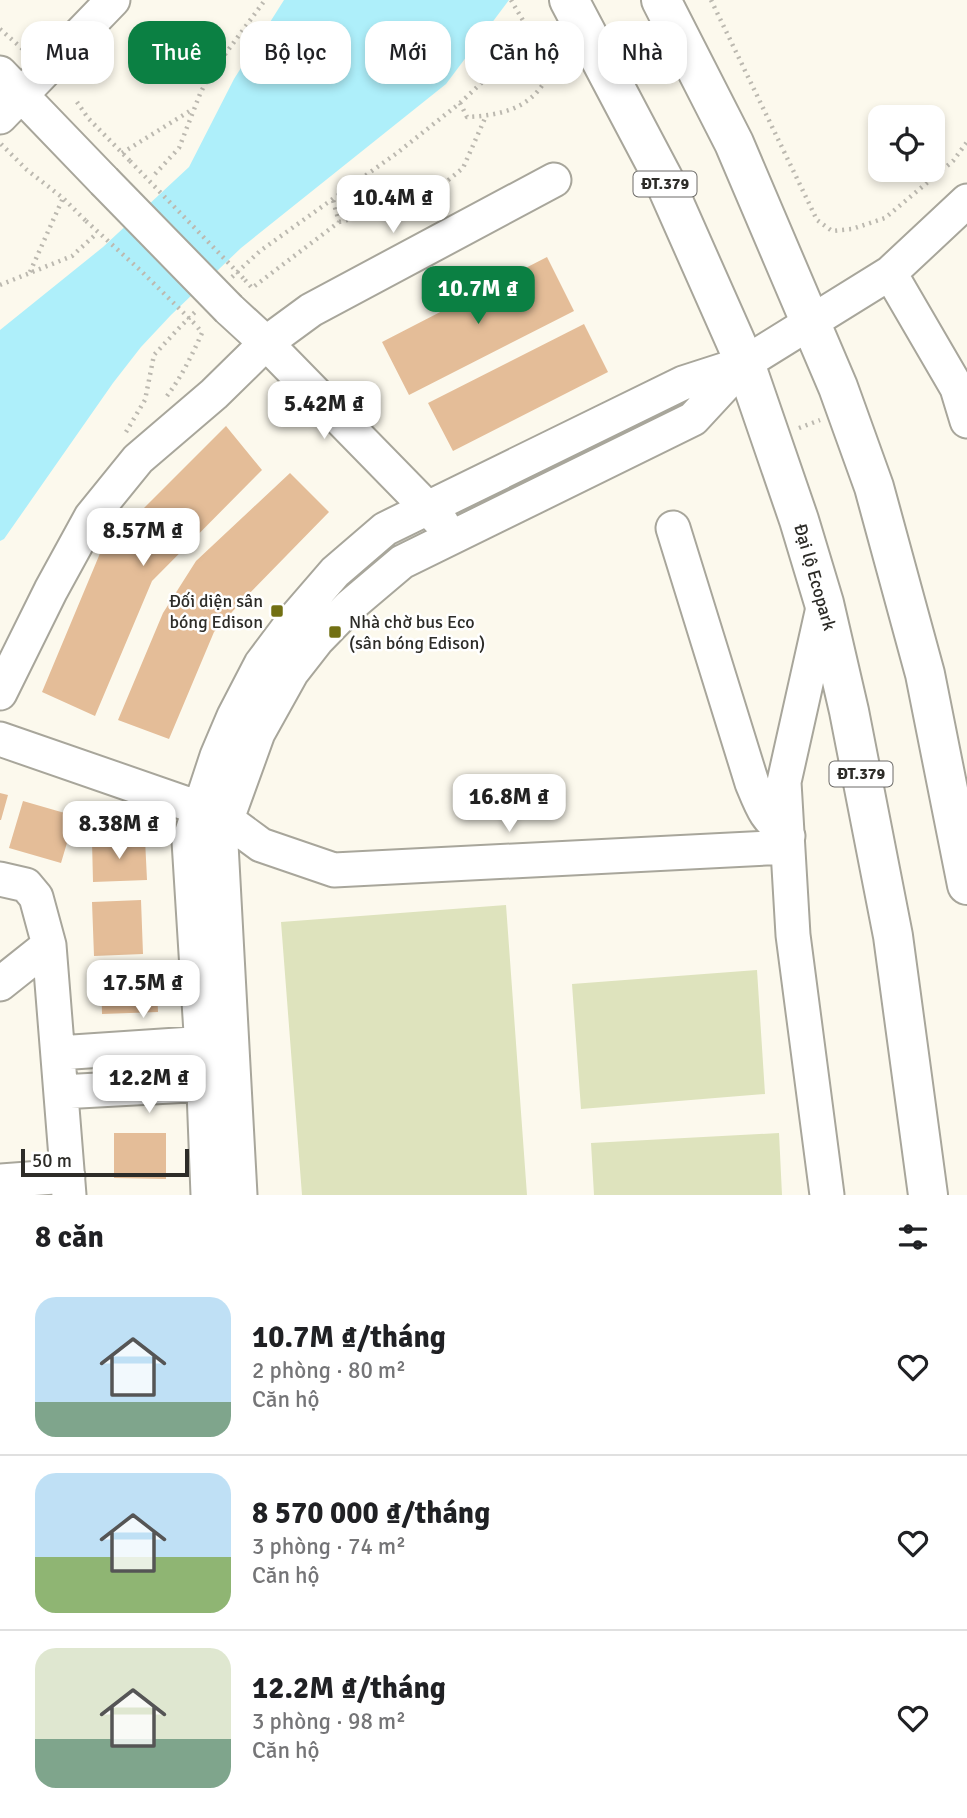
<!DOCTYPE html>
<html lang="vi">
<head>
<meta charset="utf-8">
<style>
	body { margin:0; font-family:Signika,sans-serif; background:#f6f6f6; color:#202124; height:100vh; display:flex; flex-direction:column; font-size:26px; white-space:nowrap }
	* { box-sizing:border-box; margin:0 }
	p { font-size:23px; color:#757577 }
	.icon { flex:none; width:38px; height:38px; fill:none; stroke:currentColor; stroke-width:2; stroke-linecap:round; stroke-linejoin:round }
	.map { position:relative; height:1195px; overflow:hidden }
	.side { display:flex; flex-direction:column; background:#fff; flex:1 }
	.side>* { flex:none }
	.banner { position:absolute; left:21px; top:21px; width:926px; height:63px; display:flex; gap:14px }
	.buttons { position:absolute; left:868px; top:105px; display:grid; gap:14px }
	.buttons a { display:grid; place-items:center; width:77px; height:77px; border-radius:14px; background:#fff; box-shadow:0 4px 10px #0003; font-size:35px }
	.scale { position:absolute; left:21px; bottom:18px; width:168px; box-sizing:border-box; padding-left:7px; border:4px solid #2d2c28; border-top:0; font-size:19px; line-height:24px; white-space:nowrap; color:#2d2c28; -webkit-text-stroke:5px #fff; paint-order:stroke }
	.price { position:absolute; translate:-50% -60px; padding:0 16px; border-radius:14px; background:#fff; color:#222; font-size:23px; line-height:46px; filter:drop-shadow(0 2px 4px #0008) }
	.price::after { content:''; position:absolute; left:50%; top:42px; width:21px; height:16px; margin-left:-10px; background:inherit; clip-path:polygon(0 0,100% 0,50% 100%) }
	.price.active { background:#0b8043; color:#fff }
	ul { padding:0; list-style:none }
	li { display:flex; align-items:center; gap:21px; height:175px; padding:0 35px }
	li+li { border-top:2px solid #e0e0e0 }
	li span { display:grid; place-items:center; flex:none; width:196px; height:140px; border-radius:21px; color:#555 }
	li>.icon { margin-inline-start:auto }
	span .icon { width:84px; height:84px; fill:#fffc; stroke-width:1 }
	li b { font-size:30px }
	h2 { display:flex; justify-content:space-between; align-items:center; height:84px; padding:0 35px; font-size:30px }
	.pill { padding:0 24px; border-radius:21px; background:#fff; box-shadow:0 4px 10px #0003; font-size:24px; line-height:63px }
	.pill.active { background:#0b8043; color:#fff }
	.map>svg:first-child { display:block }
</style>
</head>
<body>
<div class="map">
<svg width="967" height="1195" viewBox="0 0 967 1195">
	<rect width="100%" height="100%" fill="#fcf9ed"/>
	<path fill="#dee3bd" d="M506,905L527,1195H302L281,922Z
		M757,970L765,1094L581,1109L572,984Z
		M779,1133L782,1195H594L591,1143Z"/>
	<path fill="#aeeffa" d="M284,0H509L446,84L241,248L171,315L141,347L113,383L4,539L0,541V330L103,247L189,167L234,79Z"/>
	<path fill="#e4bd98" d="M547,257L574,311L409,395L382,342Z
		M584,324L608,372L453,451L428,403Z
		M226,426L262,470L152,581L95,716L42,692L101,551Z
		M290,473L329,512L241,602L214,632L169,739L118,720L163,613L196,561Z
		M0,793L8,795L1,820H0Z
		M23,801L75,816L61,863L9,848Z
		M145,839L147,880L93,882L92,841Z
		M141,900L143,954L94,956L92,902Z
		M156,968L158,1012L102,1014L101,970Z
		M114,1133H166V1179L114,1178Z"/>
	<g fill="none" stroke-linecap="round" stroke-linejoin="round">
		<g stroke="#a8a69b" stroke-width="37">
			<path id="minor" d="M0,73L104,181
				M0,117L113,0
				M890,273L957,388L967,421
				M229,309L266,343L442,523
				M673,528L752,783C763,810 765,817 788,836
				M824,603L784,782L793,935L827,1195
				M0,693L51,590L91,517L138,459L214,394L266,343L311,310L554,180
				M0,739L199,808L227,820L261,845L334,870L787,847
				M0,879L26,885L36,897L49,945L69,1195
				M0,984L49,945
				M58,1053L222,1042
				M61,1092L226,1083
				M0,1181L68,1176
				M208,1195L203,1065L189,841L217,756L234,716L261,664L297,616L335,572L385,529L683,383L745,363L890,273L967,201
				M240,1195L221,844L228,816L258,733L292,672L317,640L350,606L402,562L693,419L743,365"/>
		</g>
		<g stroke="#a8a69b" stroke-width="42">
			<path id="highway" d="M569,0L663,178L745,363L799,520L824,603L849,711L893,936L928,1195
				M661,0L734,143L838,387L874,487L925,674L967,885"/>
		</g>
		<path stroke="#bcb9b0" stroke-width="4.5" stroke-dasharray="2 5" stroke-linecap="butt" d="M711,0L817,220L832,231L852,229L885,218L953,161L967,142
			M0,29L26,52
			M77,102L88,118L130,161
			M460,103L467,117C490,116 516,112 533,96C540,90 545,81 551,73L531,34
			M1,144L27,170L63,198L86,221
			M122,153L193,109
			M155,174L179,148L200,94L209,76L265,0
			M339,222L417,203L430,195L463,168L486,116
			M30,272L63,198
			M232,277L260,251L397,153L460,103L491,74L517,28
			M245,280L252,288L339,222L333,200
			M0,285L72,256L95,235
			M167,396C182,376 192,355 202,333L196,325
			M799,428L820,420
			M126,432L145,400L154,355L179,328L195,312"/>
		<use href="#minor" stroke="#fff" stroke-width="33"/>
		<use href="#highway" stroke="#fff" stroke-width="38"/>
		<g stroke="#a8a69b" stroke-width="37" stroke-linecap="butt">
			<path id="minor-bridge" d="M104,181L229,309"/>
		</g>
		<path stroke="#bcb9b0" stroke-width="4.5" stroke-dasharray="2 5" stroke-linecap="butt" d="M511,0L531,34
			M130,161L245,280
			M86,221L140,270L196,325"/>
		<use href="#minor-bridge" stroke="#fff" stroke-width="33"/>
	</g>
	<g fill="#727013" stroke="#fff" stroke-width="2.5">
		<rect x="270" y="604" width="14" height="14" rx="3.5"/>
		<rect x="328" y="625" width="14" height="14" rx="3.5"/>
	</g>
	<g text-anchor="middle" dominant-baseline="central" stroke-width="5" stroke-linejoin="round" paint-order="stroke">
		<g fill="#fff" stroke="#6c6b68" stroke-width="2">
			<rect x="633.5" y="171.5" width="63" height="25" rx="5"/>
			<rect x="829.5" y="761.5" width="63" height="25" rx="5"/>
		</g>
		<g font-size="16" font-weight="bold" fill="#2d2c28">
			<text x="665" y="184">ĐT.379</text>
			<text x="861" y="774">ĐT.379</text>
		</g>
		<g font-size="18" fill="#2d2c28" stroke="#fff">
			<text transform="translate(815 577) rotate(74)">Đại lộ Ecopark</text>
		</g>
		<g font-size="18" fill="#2d2c28" stroke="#fff" text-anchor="end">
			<text x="263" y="601">Đối diện sân<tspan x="263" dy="21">bóng Edison</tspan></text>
			<text x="349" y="622" text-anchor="start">Nhà chờ bus Eco<tspan x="349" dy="21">(sân bóng Edison)</tspan></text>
		</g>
	</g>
</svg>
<div class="buttons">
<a><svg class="icon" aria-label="locate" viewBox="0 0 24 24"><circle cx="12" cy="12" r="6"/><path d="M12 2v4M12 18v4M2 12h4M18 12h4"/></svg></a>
</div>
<div class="scale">50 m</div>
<b class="price" style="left:393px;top:235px">10.4M ₫</b>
<b class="price active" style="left:478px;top:326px">10.7M ₫</b>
<b class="price" style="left:324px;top:441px">5.42M ₫</b>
<b class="price" style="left:143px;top:568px">8.57M ₫</b>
<b class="price" style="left:509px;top:834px">16.8M ₫</b>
<b class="price" style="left:119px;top:861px">8.38M ₫</b>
<b class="price" style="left:143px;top:1020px">17.5M ₫</b>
<b class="price" style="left:149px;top:1115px">12.2M ₫</b>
<div class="banner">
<a class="pill">Mua</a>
<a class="pill active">Thuê</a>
<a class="pill">Bộ lọc</a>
<a class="pill">Mới</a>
<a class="pill">Căn hộ</a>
<a class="pill">Nhà</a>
</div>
</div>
<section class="side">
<h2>8 căn<svg class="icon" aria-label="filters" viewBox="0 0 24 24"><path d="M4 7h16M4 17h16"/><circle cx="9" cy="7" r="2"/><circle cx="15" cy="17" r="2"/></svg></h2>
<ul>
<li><span style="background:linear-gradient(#bfe0f5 75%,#7fa58c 0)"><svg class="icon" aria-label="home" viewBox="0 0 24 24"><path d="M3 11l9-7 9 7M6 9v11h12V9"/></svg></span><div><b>10.7M ₫/tháng</b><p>2 phòng · 80 m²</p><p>Căn hộ</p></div><svg class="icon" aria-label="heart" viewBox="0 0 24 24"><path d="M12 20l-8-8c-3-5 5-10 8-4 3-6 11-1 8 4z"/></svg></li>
<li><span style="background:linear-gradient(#bfe0f5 60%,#8fb573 0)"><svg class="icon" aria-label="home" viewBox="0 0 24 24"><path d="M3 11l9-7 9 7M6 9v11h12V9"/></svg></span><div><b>8 570 000 ₫/tháng</b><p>3 phòng · 74 m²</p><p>Căn hộ</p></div><svg class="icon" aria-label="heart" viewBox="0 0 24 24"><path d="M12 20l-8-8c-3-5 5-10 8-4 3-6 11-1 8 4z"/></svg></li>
<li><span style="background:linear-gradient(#dfe7d0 65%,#7fa58c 0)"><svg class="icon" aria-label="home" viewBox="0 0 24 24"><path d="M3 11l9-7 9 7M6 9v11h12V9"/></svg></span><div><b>12.2M ₫/tháng</b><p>3 phòng · 98 m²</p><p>Căn hộ</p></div><svg class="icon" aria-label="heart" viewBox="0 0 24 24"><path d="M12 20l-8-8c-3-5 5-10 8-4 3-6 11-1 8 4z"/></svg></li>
</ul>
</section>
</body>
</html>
